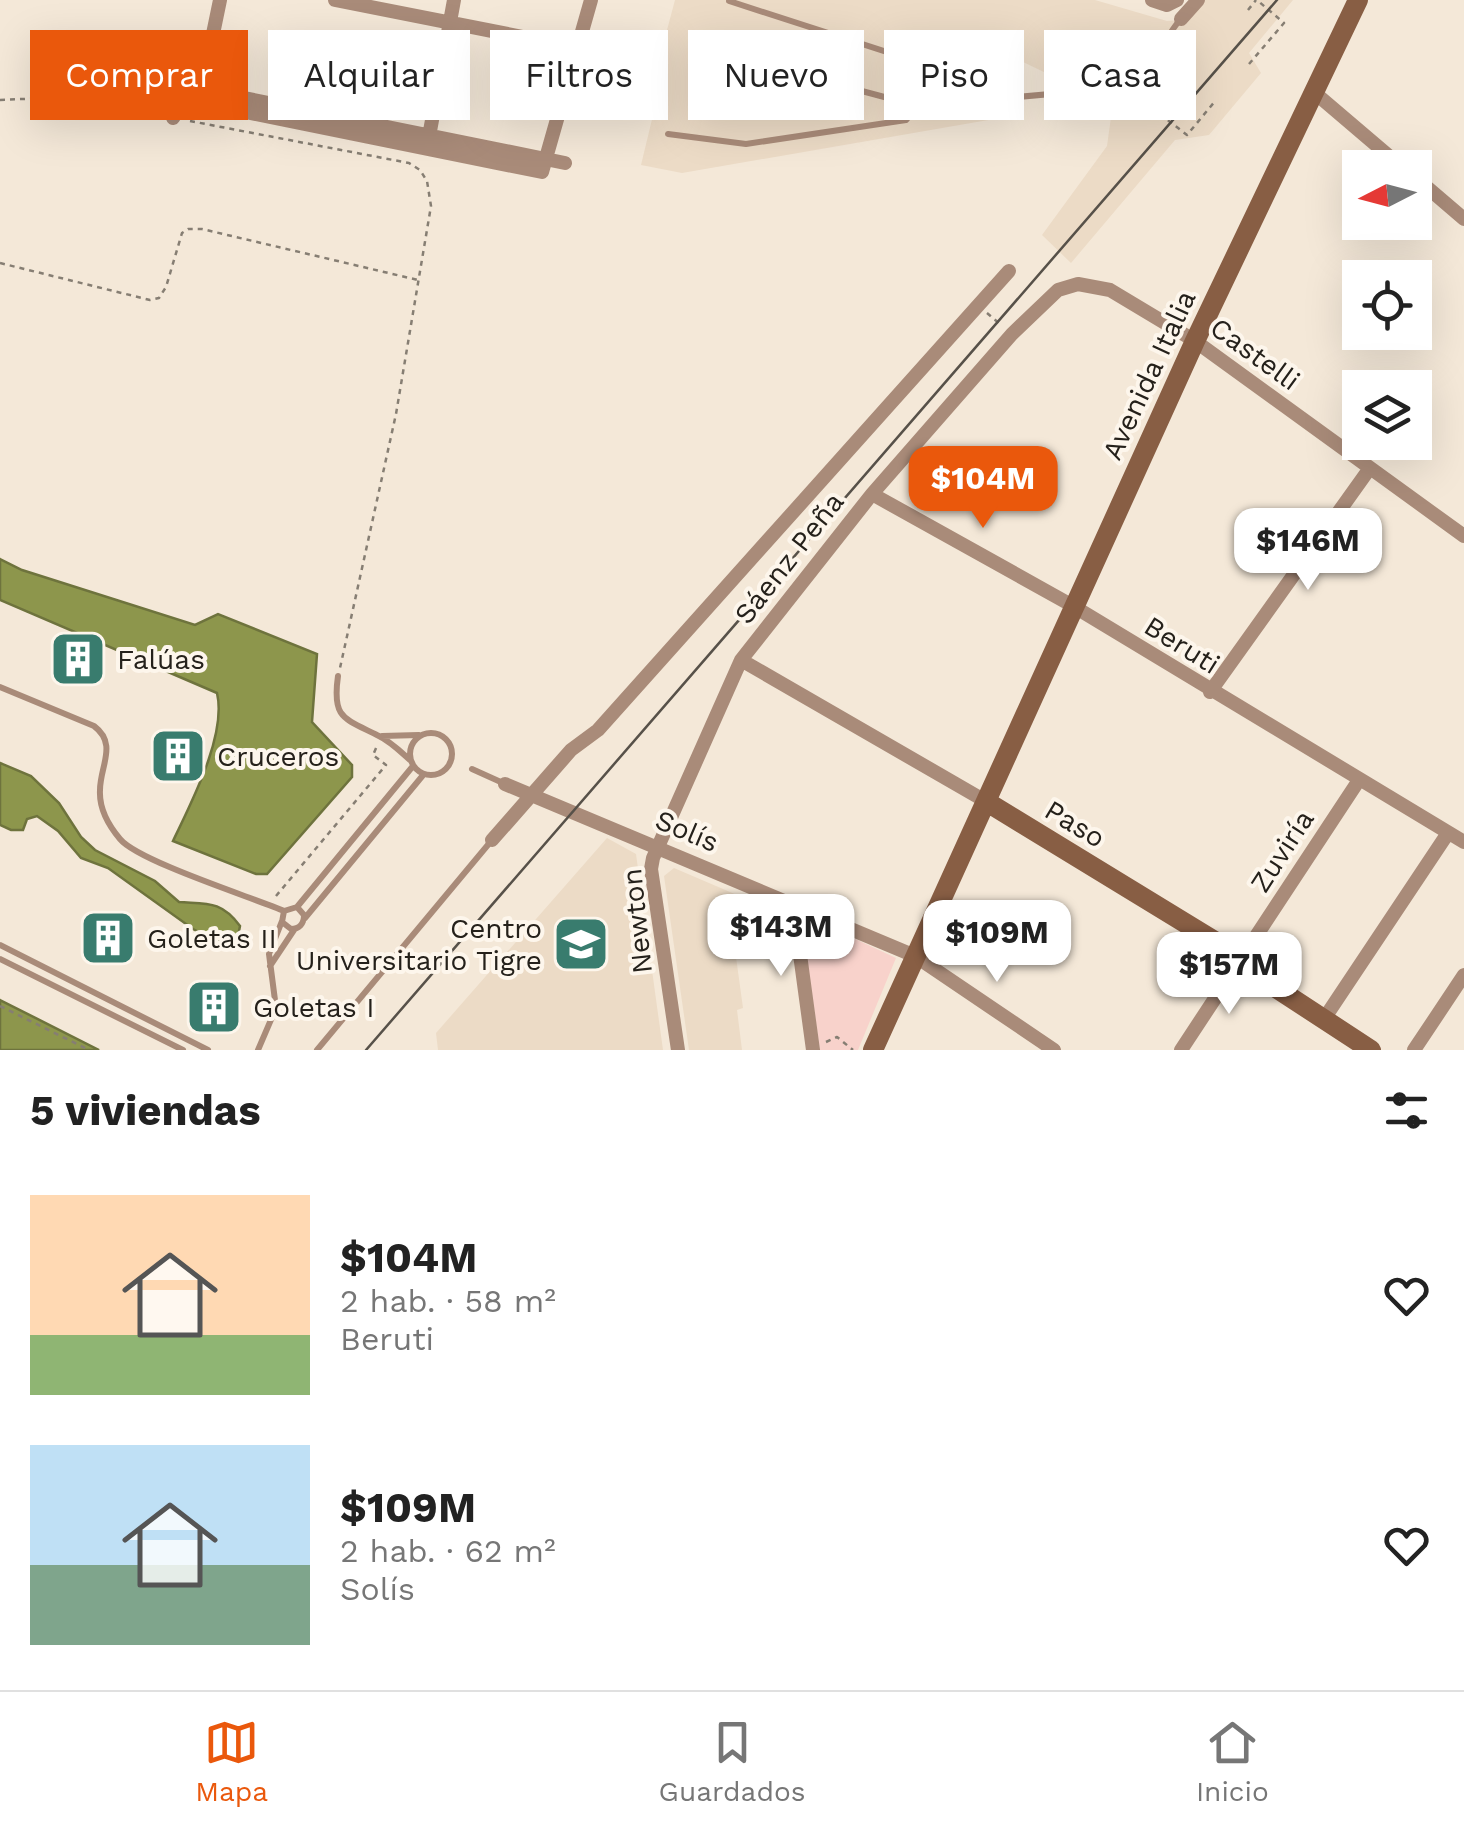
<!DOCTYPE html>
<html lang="es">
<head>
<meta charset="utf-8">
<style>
	body { margin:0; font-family:"Work Sans",sans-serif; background:#f6f6f6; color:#222; height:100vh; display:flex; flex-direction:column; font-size:38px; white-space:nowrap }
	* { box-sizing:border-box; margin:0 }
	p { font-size:32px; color:#767676 }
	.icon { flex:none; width:55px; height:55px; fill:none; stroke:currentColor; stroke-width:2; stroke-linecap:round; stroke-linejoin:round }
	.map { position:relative; height:1050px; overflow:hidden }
	.side { display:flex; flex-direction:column; background:#fff; flex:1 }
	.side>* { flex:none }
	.top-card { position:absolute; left:30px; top:30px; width:1405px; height:90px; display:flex; gap:20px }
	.needle { width:65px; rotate:264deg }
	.tools { position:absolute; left:1342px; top:150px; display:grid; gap:20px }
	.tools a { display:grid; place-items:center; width:90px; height:90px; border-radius:0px; background:#fff; box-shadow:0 10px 40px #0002; font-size:50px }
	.price { position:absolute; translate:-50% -85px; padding:0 22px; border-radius:20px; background:#fff; color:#222; font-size:32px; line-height:65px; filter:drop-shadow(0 2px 5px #0008) }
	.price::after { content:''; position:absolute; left:50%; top:60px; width:30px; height:22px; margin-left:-15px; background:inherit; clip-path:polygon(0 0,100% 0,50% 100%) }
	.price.current { background:#ea580c; color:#fff }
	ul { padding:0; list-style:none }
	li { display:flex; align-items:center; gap:30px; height:250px; padding:0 30px }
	li span { display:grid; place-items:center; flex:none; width:280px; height:200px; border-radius:0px; color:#555 }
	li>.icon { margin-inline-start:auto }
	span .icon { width:120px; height:120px; fill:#fffc; stroke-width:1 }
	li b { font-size:42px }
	h2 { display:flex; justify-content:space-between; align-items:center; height:120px; padding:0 30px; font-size:42px }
	.pill { padding:0 35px; border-radius:0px; background:#fff; box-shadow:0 10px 40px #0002; font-size:35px; line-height:90px }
	.pill.current { background:#ea580c; color:#fff }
	.menu { display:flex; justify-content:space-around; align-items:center; height:140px; border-top:2px solid #e0e0e0; background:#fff; font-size:28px; color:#767676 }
	.menu a { display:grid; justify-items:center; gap:5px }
	.menu .current { color:#ea580c }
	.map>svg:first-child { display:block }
</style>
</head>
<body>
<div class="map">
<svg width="1464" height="1050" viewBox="0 0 1464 1050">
	<rect width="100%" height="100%" fill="#f4e8d8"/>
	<path fill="#ecdbc6" d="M675,0H1095L1167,21L1187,20L1205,0H1293L1249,53L1261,73L1209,135L1175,140L1071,263L1042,235L1107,146L1112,110L1106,84L1075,87L1021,61L1000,118L682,173L641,165L662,78L659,60Z
		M607,838L636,854L663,1050H438L436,1033Z
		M674,868L751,901L740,923L742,937L736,957L743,1008L737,1010L742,1050H689L664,876Z"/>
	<path fill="#f8d2cb" d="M751,901L781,915L786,949L736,957C743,935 740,923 751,901Z
		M806,916L896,958L858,1050H820L801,919Z"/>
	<path fill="#8d964c" stroke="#6e733d" stroke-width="2.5" d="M0,559L22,570L195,625L218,614L317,654L312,722L352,765V777L267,874H256L173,841C191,803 227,735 217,693L0,600Z
		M0,763L31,776L59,803L81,837L95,850L155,881L179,902C206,904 221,900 240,926L238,936L231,941L214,940L193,929L108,868L81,858L58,831L37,816L27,819L23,830H11L0,825Z
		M0,1000L99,1050H0Z"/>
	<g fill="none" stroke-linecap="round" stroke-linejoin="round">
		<path stroke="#867e73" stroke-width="2.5" stroke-dasharray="5 5" stroke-linecap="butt" d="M1248,10L1256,0
			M1249,64L1284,23L1257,0
			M1141,92L1151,112L1160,114L1173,102
			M0,100L45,98L162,116
			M1160,114L1187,135L1216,100
			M190,121L409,163L420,170L427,181L431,206L396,414L340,668
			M0,263L150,300L159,298L166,287L182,233L188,229H202L418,280
			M987,313L1000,324
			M276,896L386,765L373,755L377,746
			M815,946L829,936
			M0,1006L89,1050
			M826,1042L837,1037L853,1050"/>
		<path stroke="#a98b79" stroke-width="6" d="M729,1L1023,96
			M772,67L918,106
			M668,134L746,144L906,120L918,106L1128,87C1150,80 1163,37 1181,19
			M338,676C332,718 343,718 377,735C390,741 400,751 410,760
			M0,687L94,726C118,744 100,766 100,790C99,808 109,826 120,839C138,861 251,897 284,911
			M410 754a21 21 0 1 1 42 0a21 21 0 1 1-42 0Z
			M382,736L419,735
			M472,769L503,783
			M297,907L304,915C304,924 299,929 291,929L282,922L284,911L297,907L413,766
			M305,918L424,774
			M0,945L208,1050
			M0,959L183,1050
			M270,966L294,930
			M258,1050L276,1008L269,954L282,921
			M317,1050L492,840"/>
		<path stroke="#a98b79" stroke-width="14" d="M335,0L614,55
			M1152,0L1167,5L1177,0
			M1181,19L1198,0
			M1315,93L1403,168
			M224,94L565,163
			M221,107L542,172L591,0
			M173,118L207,63L220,0
			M428,142L454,0
			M1415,177L1464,219
			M872,494L1073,606L1464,842
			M741,660L987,802
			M1210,692L1370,468
			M505,784L915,956L1054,1050
			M492,840L571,750L598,730L1009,271
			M793,903L813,1050
			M1324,1019L1448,833
			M678,1050L651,869L653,858L741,660L872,494L1012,334L1058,290L1078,284L1110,290L1195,341L1464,536
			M1181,1050L1359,780
			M1414,1050L1464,975"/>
		<path stroke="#885e44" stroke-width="20" d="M987,802L1231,951L1250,971L1371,1050
			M873,1050L1195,341L1358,0"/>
		<path stroke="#575149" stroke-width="2.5" d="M366,1050L1277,0"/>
	</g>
	<defs>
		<g id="building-square" transform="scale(2.875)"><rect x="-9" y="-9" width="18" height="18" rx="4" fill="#397c6e" stroke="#fdf6ec"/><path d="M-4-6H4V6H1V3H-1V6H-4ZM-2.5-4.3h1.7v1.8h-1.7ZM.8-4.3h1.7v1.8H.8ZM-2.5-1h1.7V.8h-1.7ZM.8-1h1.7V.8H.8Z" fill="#fff"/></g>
		<g id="university-square" transform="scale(2.875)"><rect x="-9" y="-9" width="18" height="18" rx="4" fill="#397c6e" stroke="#fdf6ec"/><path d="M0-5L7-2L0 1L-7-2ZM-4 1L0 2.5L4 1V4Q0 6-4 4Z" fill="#fff"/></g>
	</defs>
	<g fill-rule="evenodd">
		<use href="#building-square" x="78" y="659"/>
		<use href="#building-square" x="178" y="756"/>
		<use href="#building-square" x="108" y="938"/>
		<use href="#university-square" x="581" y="944"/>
		<use href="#building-square" x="214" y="1007"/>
	</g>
	<g text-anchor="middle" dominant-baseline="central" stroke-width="8" stroke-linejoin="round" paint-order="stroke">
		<g font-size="28" fill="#25211b" stroke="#fdf6ec">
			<text transform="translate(1255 354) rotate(36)">Castelli</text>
			<text transform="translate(1149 375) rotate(-65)">Avenida Italia</text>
			<text transform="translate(789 558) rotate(-52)">Sáenz Peña</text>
			<text transform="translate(1182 645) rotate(32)">Beruti</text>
			<text transform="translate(1075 824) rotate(31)">Paso</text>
			<text transform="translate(687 831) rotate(23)">Solís</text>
			<text transform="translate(1282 851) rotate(-57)">Zuviría</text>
			<text transform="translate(637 921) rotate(-96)">Newton</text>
		</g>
		<g font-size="28" fill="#25211b" stroke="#fdf6ec" text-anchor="start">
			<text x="117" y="659">Falúas</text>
			<text x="217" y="756">Cruceros</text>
			<text x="542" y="928" text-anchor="end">Centro<tspan x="542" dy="32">Universitario Tigre</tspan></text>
			<text x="147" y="938">Goletas II</text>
			<text x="253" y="1007">Goletas I</text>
		</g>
	</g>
</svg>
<div class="tools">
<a><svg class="needle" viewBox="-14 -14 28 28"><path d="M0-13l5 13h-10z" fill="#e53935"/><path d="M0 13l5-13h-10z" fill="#767676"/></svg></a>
<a><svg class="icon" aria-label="locate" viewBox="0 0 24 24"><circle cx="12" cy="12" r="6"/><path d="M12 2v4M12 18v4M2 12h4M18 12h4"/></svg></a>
<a><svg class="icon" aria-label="layers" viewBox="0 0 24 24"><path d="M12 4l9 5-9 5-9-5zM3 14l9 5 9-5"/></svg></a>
</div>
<b class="price current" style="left:983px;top:531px">$104M</b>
<b class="price" style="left:1308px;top:593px">$146M</b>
<b class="price" style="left:781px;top:979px">$143M</b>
<b class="price" style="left:997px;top:985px">$109M</b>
<b class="price" style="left:1229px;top:1017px">$157M</b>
<div class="top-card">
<a class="pill current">Comprar</a>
<a class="pill">Alquilar</a>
<a class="pill">Filtros</a>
<a class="pill">Nuevo</a>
<a class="pill">Piso</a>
<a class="pill">Casa</a>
</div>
</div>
<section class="side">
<h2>5 viviendas<svg class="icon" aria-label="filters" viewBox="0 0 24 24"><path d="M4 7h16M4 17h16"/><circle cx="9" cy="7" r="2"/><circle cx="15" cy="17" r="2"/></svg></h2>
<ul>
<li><span style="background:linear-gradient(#ffd9b3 70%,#8fb573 0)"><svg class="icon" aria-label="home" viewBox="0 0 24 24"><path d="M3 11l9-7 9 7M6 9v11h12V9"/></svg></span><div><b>$104M</b><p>2 hab. · 58 m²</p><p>Beruti</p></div><svg class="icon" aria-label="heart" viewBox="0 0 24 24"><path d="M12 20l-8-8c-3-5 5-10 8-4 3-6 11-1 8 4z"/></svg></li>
<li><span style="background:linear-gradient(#bfe0f5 60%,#7fa58c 0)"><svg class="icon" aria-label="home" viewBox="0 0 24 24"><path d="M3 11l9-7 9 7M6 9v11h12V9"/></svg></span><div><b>$109M</b><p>2 hab. · 62 m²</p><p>Solís</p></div><svg class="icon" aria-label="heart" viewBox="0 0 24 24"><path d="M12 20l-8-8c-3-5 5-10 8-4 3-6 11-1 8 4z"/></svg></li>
</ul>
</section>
<nav class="menu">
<a class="current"><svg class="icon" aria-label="map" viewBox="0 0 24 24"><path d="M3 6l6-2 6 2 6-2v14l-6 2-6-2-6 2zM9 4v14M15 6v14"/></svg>Mapa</a>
<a><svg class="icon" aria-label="saved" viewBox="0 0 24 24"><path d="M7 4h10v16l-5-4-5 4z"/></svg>Guardados</a>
<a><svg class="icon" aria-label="home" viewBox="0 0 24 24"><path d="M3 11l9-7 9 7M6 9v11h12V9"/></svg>Inicio</a>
</nav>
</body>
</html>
